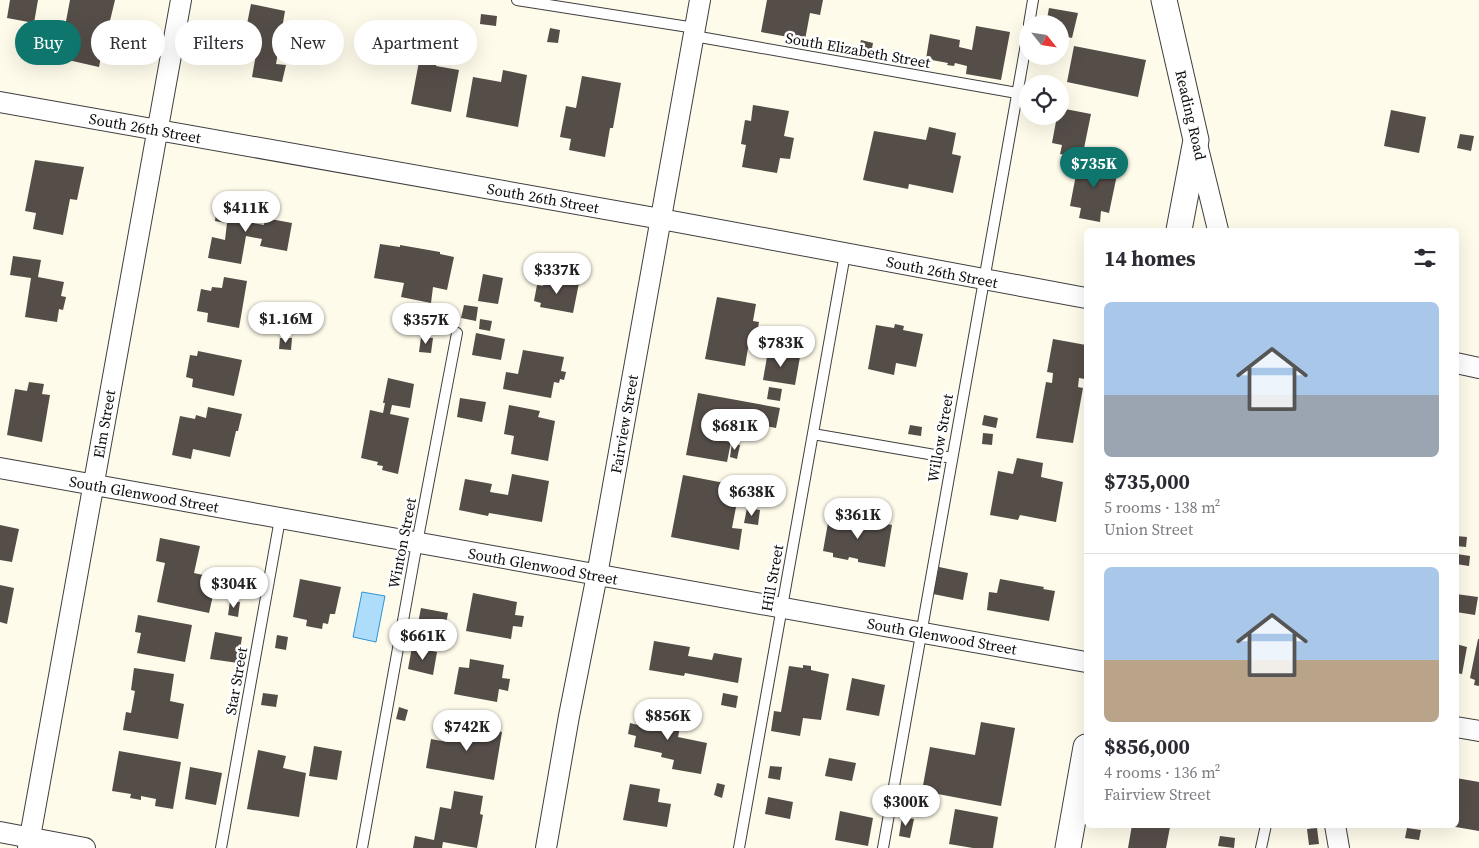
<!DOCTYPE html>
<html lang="en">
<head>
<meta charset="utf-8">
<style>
	body { margin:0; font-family:"Source Serif 4",serif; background:#f2f2f3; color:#2b2b33; height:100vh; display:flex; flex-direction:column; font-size:19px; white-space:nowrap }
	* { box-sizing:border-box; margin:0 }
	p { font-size:16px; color:#7c7c81 }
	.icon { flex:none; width:28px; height:28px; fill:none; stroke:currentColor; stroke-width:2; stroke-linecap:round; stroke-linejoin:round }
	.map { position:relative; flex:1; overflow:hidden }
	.panel { position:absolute; left:1084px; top:228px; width:375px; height:600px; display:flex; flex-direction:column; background:#fff; border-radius:8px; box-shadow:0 5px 20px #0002 }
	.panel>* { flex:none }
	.banner { position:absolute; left:15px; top:20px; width:475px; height:45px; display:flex; gap:10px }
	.needle { width:32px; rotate:120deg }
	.fabs { position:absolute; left:1019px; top:15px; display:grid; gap:10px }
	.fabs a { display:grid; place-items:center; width:50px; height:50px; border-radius:50%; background:#fff; box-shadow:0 5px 20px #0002; font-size:25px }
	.price { position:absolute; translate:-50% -42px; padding:0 11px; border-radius:18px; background:#fff; color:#222; font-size:16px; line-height:32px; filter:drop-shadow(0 1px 2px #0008) }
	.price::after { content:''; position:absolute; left:50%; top:30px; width:15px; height:11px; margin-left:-8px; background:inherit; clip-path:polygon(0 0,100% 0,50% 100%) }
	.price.active { background:#0f766e; color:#fff }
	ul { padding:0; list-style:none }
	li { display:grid; align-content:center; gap:10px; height:265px; padding:0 20px }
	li+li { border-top:1px solid #e1e1e2 }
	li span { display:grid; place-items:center; height:155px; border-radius:8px; color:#555 }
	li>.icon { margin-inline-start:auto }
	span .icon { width:90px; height:90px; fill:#fffc; stroke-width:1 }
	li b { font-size:21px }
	h2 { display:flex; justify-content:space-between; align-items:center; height:60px; padding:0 20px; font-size:21px }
	.chip { padding:0 18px; border-radius:22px; background:#fff; box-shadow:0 5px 20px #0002; font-size:18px; line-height:45px }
	.chip.active { background:#0f766e; color:#fff }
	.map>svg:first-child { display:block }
</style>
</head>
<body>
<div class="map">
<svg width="1479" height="848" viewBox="0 0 1479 848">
	<rect width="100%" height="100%" fill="#fffbeb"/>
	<path fill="#adddfa" stroke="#2f94d5" d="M362,592L385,596L376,642L353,637Z"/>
	<path fill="#554d48" d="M10,0H38L34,23L7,18Z
		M70,0H115L109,25L107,24L99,67L59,58Z
		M767,0H823L820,15L810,13L805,40L761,32Z
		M251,4L285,11L276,64L286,65L282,82L252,77L256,54L238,50L243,24H247Z
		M1049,8L1078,13L1072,38L1060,35V24H1046Z
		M481,14L497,16L496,26L480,24Z
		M976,26L1010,32L1001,80L966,74L967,66L955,63L954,66L947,65L948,63L926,59L930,34L960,40L959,47L972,50Z
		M550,28L560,30L558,43L547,42Z
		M861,40L873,43L870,59L857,57Z
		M1074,46L1146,60L1138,97L1067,82Z
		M421,51L439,54L436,66L459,70L451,112L411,104Z
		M503,70L527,75L518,127L466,117L473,77L501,82Z
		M582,76L621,83L613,128H610L605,157L569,150L571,139L560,137L566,106L576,108Z
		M753,105L789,111L784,136L794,138L790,159L780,158L777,173L742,167L746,145L741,144L745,120L751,121Z
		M1060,108L1091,114L1082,158L1060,154L1062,145L1052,143L1057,116H1060Z
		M1391,110L1426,117L1419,153L1384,146Z
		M929,127L956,133L952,154L961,156L953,193L909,184L908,189L863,180L874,131L926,140Z
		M1460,134L1474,136L1471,151L1457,148Z
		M1079,159L1119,165L1109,213L1101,211L1100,222L1079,218L1081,208L1070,206Z
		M35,160L84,167L77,200L70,199L63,235L33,229L36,213L25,211Z
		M218,200L251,206L248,222L264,225L265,218L292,223L287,251L260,246L262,239L246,236L241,264L208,258L212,237L225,240L227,223L215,221Z
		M380,244L400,247V245L440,252V254L454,257L447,290L433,287L431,303L401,297L404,283L374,278Z
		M13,256L41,260L38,277L64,282L61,296L66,297L63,310L59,309L57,322L25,317L31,278L10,275Z
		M483,274L503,278L498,304L478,301Z
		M224,277L247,281L239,328L207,322L208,313L197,311L201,289L211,291L212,287L222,288Z
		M545,277L579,283L573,313L540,307L541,303L534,301L537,285L543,286Z
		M717,297L756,304L753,321L759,322L754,350L748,348L745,366L705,359Z
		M464,305L478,307L476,321L461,318Z
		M480,319L492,321L490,331L479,329Z
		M895,324L904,326L903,330L923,334L916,367L896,363L894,375L868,369L876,325L894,328Z
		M476,333L505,339L501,360L472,355Z
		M421,337L433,338L431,353L419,352Z
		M280,338H292L291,350L279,349Z
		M1053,339L1086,345V369L1085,379L1079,378L1078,387L1083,388L1073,443L1036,438L1046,382L1052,383L1053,373L1047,372Z
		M523,350L564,357L561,371L566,372L564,380L560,379L559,383L554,382L551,398L503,389L506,372L518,374Z
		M198,351L242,360L234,396L192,387L193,379L186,377L190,355L197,356Z
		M768,351L800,357L795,385L763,380Z
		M388,378L414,384L410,408L392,405L390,414L409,418L398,474L382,470L383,466L377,465L378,462L361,458L370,410L383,413L385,403H383Z
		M29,382L44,384L42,394L50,395L42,442L7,435L15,389L27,391Z
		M769,387L782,389L780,401L767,399Z
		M698,393L780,408L776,428L729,419L725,441L731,442L727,462L686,455Z
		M460,398L486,402L482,422L457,417Z
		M509,405L540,411L538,417L555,421L548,461L511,454L514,436L504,434Z
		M208,407L242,414L238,431H236L230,457L193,449L191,459L172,455L180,416L195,419L196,415L206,418Z
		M984,415L998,418L996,428L982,425Z
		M910,425L922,427L921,436L908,434Z
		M983,433L993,434L992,445L982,444Z
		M732,443L740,445L737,459L730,457Z
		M1017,458L1043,463L1041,477L1063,482L1056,522L1020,515L1018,520L990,515L998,471L1013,474Z
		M512,474L549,481L542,522L489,513L488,516L459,510L465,479L492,484L490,492L508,495Z
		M683,475L740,486L732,528L742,529L739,550L671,537Z
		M747,508L760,510L758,525L744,523Z
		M839,515L892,525L885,567L858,562V559L849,557L848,560L833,557V553L823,551L829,517L839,519Z
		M0,525L19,529L12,562L0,560Z
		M1456,536L1467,537L1466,547L1456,546Z
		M160,538L200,546L194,573L217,578L209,613L157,602L165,563L156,561Z
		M1457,554L1470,556L1469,566L1456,564Z
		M939,567L968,573L963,600L933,594Z
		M300,579L341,587L335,614H330L328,624L323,623L322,629L306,626L307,620L293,617Z
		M1000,579L1044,587L1043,589L1055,591L1049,621L987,610L989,592L997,593Z
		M0,585L14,588L7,624L0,622Z
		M473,593L517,602L515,615L524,616L522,627L513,626L511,639L466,631Z
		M1456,594L1478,597L1475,615L1456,612Z
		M230,601L240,602L238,617L228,615Z
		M421,608L448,613L445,629L418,623Z
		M138,615L192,625L185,662L137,653L141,633L135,632Z
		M215,632L242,637L238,663L210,659Z
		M277,635L288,637L286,650L275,648Z
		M1478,639H1479V686L1474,685L1475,680L1470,678Z
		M654,641L690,647L688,656L712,660L714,653L742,658L738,683L685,673L684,676L649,670Z
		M1456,644L1467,647L1462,674L1456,673Z
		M412,647L437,652L433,675L408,669Z
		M470,659L504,665L502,678L510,679L508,691L499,689L497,702L454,694L459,667L469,668Z
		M803,665L811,666V670L829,674L821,720L803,718L800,736L771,731L774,711L781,712L789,666L803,668Z
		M134,668L174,674L170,701L184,704L178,739L123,730L126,712L131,713L135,691L131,690Z
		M852,678L885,685L879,716L846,710Z
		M263,693L278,695L276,707L261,705Z
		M723,693L738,696L736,708L721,705Z
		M399,707L408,710L405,721L396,719Z
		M641,710L682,718L678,737L707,743L701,774L672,769L674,760L661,757L662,753L634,747L636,736L628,734L630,723L638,725Z
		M451,722L502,732L494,780L426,768L431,739L447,742Z
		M981,722L1015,728L1001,806L922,791L930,747L975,755Z
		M314,746L342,751L337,780L309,776Z
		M258,750L286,756L283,768L306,773L299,817L247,809Z
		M119,751L181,762L173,809L155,806L156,799L141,796V800L130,798L131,794L112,791Z
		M829,758L856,763L852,781L825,776Z
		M770,766L782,767L780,780L768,778Z
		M190,767L222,773L216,805L185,799Z
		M1456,778L1479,782V831L1450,826L1456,825Z
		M717,783L725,785L722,798L714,795Z
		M630,784L660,789L658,802L671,804L667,827L623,820Z
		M454,791L483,796L480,814L483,815L477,848L443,842L442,848H413L415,836L434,840L440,807L451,809Z
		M768,797L793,802L790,819L765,814Z
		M955,809L998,817L993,848H973L949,844Z
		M840,811L873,818L868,846L835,840Z
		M902,817L914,819L910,838L899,836Z
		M1132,825H1161L1170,827L1166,848H1128Z
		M1317,828L1319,844L1309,845L1307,829Z
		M1407,828L1421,830L1419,840L1405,838Z
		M1220,836L1235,838L1234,848L1218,846Z"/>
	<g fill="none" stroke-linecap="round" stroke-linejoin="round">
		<g stroke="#3f3f3f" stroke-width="12">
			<path id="service" d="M517,0L695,28
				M1029,24L1033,0
				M694,36L1017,93
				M813,434L952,458
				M221,848L280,519
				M362,848L417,543L457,333
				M739,848L845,254
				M883,848L1028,33
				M1261,848L1266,825"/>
		</g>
		<g stroke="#3f3f3f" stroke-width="22">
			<path id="minor" d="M0,102L661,219L1086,298
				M1197,144L1218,230
				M1456,363L1479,368
				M0,468L1086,662
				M1456,727L1479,731
				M1335,825L1339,848
				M0,832L85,848
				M28,848L181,0
				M546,848L569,716L597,575L700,0"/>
		</g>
		<g stroke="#3f3f3f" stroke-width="27">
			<path id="tertiary" d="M1164,0L1196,140L1179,230
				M1068,848L1086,747"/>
		</g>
		<use href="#service" stroke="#fff" stroke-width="10"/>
		<use href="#minor" stroke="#fff" stroke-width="20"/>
		<use href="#tertiary" stroke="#fff" stroke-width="25"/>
	</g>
	<g text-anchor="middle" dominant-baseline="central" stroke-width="5" stroke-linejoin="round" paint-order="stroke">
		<g font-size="15" fill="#0c0c0c" stroke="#fff">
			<text transform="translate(858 50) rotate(10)">South Elizabeth Street</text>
			<text transform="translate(1191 115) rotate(77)">Reading Road</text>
			<text transform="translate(145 128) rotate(10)">South 26th Street</text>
			<text transform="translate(543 198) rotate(10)">South 26th Street</text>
			<text transform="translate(942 272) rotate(11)">South 26th Street</text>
			<text transform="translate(104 424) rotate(-80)">Elm Street</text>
			<text transform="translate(624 424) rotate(-80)">Fairview Street</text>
			<text transform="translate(940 438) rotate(-80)">Willow Street</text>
			<text transform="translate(144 494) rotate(10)">South Glenwood Street</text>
			<text transform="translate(402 543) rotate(-79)">Winton Street</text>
			<text transform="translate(543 566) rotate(10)">South Glenwood Street</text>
			<text transform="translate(772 578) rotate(-80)">Hill Street</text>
			<text transform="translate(942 636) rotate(10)">South Glenwood Street</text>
			<text transform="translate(236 681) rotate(-80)">Star Street</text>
		</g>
	</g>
</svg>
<div class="fabs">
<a><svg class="needle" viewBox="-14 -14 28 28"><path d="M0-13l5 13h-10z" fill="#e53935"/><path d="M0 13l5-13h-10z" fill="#7c7c81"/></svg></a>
<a><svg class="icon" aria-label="locate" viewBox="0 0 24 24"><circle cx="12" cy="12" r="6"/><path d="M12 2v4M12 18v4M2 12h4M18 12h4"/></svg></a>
</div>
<b class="price active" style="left:1094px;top:189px">$735K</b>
<b class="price" style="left:246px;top:233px">$411K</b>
<b class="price" style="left:557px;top:295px">$337K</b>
<b class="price" style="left:286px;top:344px">$1.16M</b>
<b class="price" style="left:426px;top:345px">$357K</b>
<b class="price" style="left:781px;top:368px">$783K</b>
<b class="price" style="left:735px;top:451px">$681K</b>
<b class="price" style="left:752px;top:517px">$638K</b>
<b class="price" style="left:858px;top:540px">$361K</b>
<b class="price" style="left:234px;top:609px">$304K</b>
<b class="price" style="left:423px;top:661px">$661K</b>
<b class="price" style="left:668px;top:741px">$856K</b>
<b class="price" style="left:467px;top:752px">$742K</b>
<b class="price" style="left:906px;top:827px">$300K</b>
<div class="banner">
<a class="chip active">Buy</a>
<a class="chip">Rent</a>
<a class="chip">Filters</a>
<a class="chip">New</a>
<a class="chip">Apartment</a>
</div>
<section class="panel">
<h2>14 homes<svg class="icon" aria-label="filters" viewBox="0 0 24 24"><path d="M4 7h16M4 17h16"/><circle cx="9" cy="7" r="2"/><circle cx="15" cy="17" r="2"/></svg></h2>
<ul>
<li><span style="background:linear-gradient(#a9c7e8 60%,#9aa5b1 0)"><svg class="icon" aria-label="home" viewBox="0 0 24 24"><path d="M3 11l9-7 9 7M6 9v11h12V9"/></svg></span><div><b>$735,000</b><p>5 rooms · 138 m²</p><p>Union Street</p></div></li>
<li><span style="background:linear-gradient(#a9c7e8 60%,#b9a48a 0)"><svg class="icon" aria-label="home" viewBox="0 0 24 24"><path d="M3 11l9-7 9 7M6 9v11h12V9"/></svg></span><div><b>$856,000</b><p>4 rooms · 136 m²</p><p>Fairview Street</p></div></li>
</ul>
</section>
</div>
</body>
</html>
